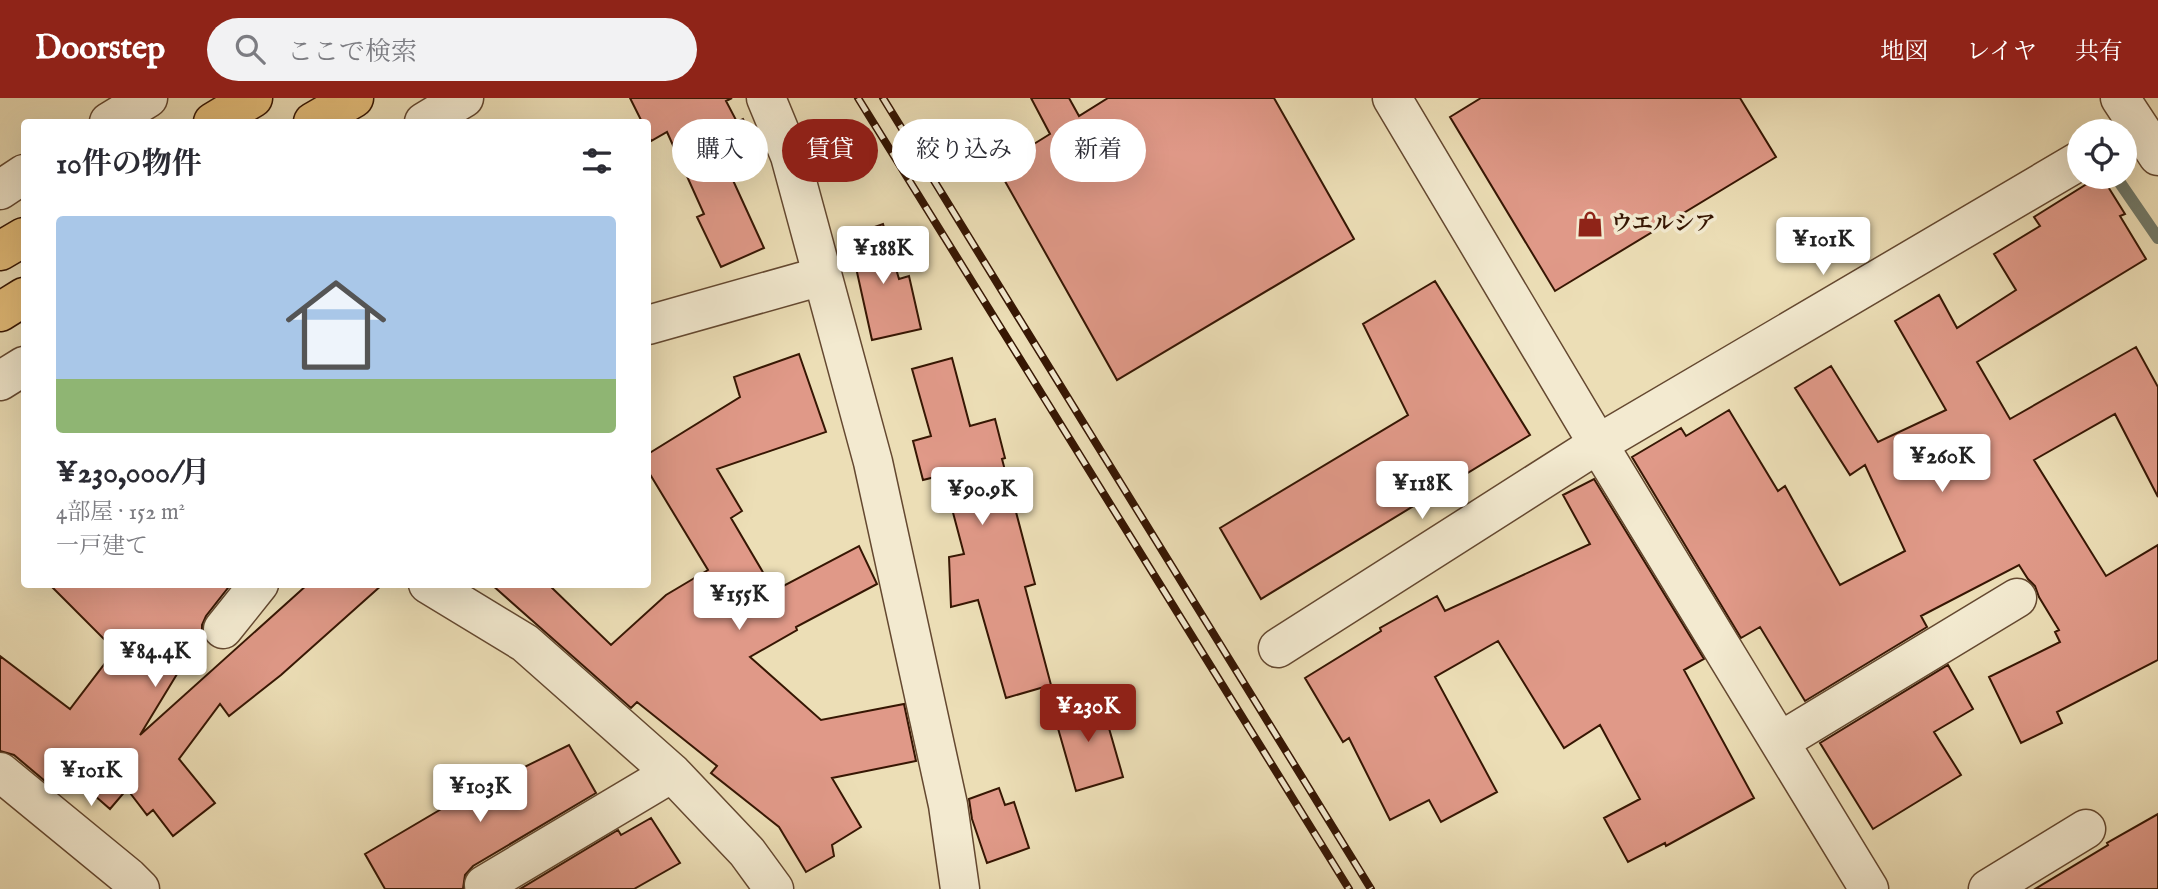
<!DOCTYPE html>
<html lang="ja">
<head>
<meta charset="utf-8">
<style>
	body { margin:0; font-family:"IM FELL English","Noto Serif JP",serif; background:#f2f2f3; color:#2b2b33; height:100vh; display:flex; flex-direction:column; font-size:26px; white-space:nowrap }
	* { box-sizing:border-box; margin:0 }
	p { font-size:23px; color:#7c7c81 }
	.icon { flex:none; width:38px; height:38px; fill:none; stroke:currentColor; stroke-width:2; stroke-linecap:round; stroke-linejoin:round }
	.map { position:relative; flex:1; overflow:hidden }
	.side { position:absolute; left:21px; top:21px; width:630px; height:469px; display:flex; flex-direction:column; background:#fff; border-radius:7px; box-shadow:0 7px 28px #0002 }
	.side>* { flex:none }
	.hud { position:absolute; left:672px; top:21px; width:665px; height:63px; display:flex; gap:14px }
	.tools { position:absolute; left:2067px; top:21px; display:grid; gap:14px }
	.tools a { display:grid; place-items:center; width:70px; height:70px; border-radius:50%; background:#fff; box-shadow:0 7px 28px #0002; font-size:35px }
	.price { position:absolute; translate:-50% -60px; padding:0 16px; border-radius:7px; background:#fff; color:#222; font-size:23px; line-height:46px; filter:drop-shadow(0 2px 4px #0008) }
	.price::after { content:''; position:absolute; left:50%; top:42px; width:21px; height:16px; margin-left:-10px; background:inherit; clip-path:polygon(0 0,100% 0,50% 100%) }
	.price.selected { background:#8f2418; color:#fff }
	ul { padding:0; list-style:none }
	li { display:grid; align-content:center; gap:14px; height:371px; padding:0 35px }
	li+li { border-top:2px solid #e1e1e2 }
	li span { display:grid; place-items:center; height:217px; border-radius:7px; color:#555 }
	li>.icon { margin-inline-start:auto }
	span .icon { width:126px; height:126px; fill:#fffc; stroke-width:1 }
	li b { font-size:30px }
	h2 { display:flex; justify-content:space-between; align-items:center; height:84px; padding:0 35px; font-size:30px }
	.pill { padding:0 24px; border-radius:32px; background:#fff; box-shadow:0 7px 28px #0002; font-size:24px; line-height:63px }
	.pill.selected { background:#8f2418; color:#fff }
	header { display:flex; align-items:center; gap:42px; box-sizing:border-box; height:98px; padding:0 35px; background:#8f2418; color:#fff }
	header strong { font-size:33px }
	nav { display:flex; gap:38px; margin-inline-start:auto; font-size:24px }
	.search { width:490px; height:63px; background:#f2f2f3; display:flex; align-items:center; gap:18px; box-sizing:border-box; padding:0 24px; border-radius:38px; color:#7c7c81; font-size:26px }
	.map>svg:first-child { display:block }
</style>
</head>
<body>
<header>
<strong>Doorstep</strong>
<div class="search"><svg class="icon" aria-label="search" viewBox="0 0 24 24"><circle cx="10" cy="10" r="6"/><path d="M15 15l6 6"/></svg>ここで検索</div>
<nav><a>地図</a><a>レイヤ</a><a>共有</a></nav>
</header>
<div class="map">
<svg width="2158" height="791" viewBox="0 0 2158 791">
	<rect width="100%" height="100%" fill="#ecdeb6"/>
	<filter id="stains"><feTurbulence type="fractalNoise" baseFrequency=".00286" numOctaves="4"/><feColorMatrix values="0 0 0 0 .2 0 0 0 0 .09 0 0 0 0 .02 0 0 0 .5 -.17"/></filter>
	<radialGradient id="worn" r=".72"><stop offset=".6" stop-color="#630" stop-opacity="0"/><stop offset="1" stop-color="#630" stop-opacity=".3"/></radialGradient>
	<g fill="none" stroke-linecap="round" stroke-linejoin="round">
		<path stroke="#717a6a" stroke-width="12" d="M2116,79L2158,140"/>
	</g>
	<path fill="#e09988" stroke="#361603" stroke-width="2" d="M630,0H732L726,3L737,24L743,21L763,63L731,78L764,150L721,169L697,119L704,116L667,34L651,43L648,36V24H642Z
		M1031,0H1069L1079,18L1108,0H1274L1354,141L1117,282L997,69L1050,36Z
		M1481,0H1740L1776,59L1555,193L1450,19Z
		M2098,79H2102L2125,116L2120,118L2146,161L1977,264L2010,321L2136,249L2158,289V399L2115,316L2034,362L2106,478L2158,447V562L2057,614L2062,625L2021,645L1989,579L2060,544L2055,534L2059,532L2039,499L2035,488L2028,481L2019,467L1921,518L1927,529L1805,603L1760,529L1741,540L1632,359L1681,330L1686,338L1729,312L1778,393L1785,388L1840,487L1905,453L1865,367L1850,377L1795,290L1831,268L1878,344L1946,312L1895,223L1939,197L1957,230L2016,192L1994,156L2040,128L2034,119Z
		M883,126L899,181L909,178L921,231L872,242L849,138Z
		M1435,183L1530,337L1261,501L1220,430L1408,317L1363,226Z
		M799,256L826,334L717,371L742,413L731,420L774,493L859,448L877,486L796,529L797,532L750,559L821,622L904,606L916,663L832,680L861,729L832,747L834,758L806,774L779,729L711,675L717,668L637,604L631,610L491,486H548L611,547L666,497L708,472L648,373V356L740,299L734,279Z
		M952,260L970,328L995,321L1005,360L1002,361L1035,486L1025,489L1051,587L1006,600L978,502L951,509L949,459L964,456L943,377L923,382L913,343L931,338L912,271Z
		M1594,381L1704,561L1684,572L1754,700L1666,748L1665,745L1628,764L1604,720L1640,701L1600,627L1564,650L1498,543L1435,579L1497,694L1441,724L1429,702L1390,722L1349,640L1343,644L1305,580L1381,533L1380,530L1437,498L1445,513L1590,446L1563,397Z
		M49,486H231L206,518L202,527V535L140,637L308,486H383L281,577L229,618L220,606L179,661L215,705L173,738L153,712L147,717L127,691L110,711L78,683L75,689L55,672L45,683L14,657L0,653V558L70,611L115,552Z
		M1948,567L1973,611L1934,634L1961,677L1873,731L1820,645Z
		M1100,599L1123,679L1076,693L1053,613Z
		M569,647L596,695L473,768L465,777L463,791H385L365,756L443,710L441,707L483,682L486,688Z
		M999,690L1005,707L1014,704L1029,750L987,765L972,721L969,701Z
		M2158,716V791H2035L2108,747L2107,745Z
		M651,720L680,765L634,791H520L618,732L621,737Z"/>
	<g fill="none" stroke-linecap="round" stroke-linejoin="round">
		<g stroke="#644830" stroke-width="41">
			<path id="minor" d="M766,0L790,58L873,364L948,707L960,791
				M1392,0L1598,346L1869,791
				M2120,0L2158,58
				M109,24L148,0
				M424,24L464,0
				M0,92L24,76
				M648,227L822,178
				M0,283L24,268
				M428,486L525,545L672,675L747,754L774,791
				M223,531L259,486
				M1278,550L1598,346L2079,63
				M1781,643L2017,500
				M0,674L128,779L140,791
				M484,787L672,675
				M1988,791L2086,731"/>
		</g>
		<g stroke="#361603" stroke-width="41">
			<path id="major" d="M213,24L253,0
				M313,24L354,0
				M0,153L24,139
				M0,214L24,199"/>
		</g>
		<use href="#minor" stroke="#f3ead0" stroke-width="38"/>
		<use href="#major" stroke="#e6bf7b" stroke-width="38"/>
		<g stroke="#361603" stroke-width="8">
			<path id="rail" d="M858,0L1349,791
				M883,0L1371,791"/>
		</g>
		<use href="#rail" stroke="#f3ead0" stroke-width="5" stroke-dasharray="16" stroke-linecap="butt"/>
	</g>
	<defs>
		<g id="shop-bare" transform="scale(2.1)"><path d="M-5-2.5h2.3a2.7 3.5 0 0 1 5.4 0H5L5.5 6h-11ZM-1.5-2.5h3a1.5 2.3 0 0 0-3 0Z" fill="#8f2418" stroke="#f3ead0" stroke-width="2.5" paint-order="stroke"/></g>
	</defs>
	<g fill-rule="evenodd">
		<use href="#shop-bare" x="1590" y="126"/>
	</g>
	<g text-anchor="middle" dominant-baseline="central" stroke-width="7" stroke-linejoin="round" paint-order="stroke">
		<g font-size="21" font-weight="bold" fill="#361603" stroke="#f3ead0" text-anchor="start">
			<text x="1611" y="126">ウエルシア</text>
		</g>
	</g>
	<rect width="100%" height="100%" filter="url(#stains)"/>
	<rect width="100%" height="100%" fill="url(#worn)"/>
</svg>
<div class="tools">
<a><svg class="icon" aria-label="locate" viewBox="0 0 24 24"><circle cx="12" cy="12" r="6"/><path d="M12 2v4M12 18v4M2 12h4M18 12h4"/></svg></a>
</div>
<b class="price" style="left:1823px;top:179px">¥101K</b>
<b class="price" style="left:883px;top:188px">¥188K</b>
<b class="price" style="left:1942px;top:396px">¥260K</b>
<b class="price" style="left:1422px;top:423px">¥118K</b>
<b class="price" style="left:982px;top:429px">¥90.9K</b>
<b class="price" style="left:739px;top:534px">¥155K</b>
<b class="price" style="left:155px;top:591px">¥84.4K</b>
<b class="price selected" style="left:1088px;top:646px">¥230K</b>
<b class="price" style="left:91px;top:710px">¥101K</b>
<b class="price" style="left:480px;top:726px">¥103K</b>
<div class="hud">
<a class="pill">購入</a>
<a class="pill selected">賃貸</a>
<a class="pill">絞り込み</a>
<a class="pill">新着</a>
</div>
<section class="side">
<h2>10件の物件<svg class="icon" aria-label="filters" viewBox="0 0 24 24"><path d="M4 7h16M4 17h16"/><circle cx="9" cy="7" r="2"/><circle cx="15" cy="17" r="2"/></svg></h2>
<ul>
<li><span style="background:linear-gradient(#a9c7e8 75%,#8fb573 0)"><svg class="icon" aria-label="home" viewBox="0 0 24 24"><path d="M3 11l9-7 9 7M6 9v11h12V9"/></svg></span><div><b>¥230,000/月</b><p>4部屋 · 152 m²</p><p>一戸建て</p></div></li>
</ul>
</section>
</div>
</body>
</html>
